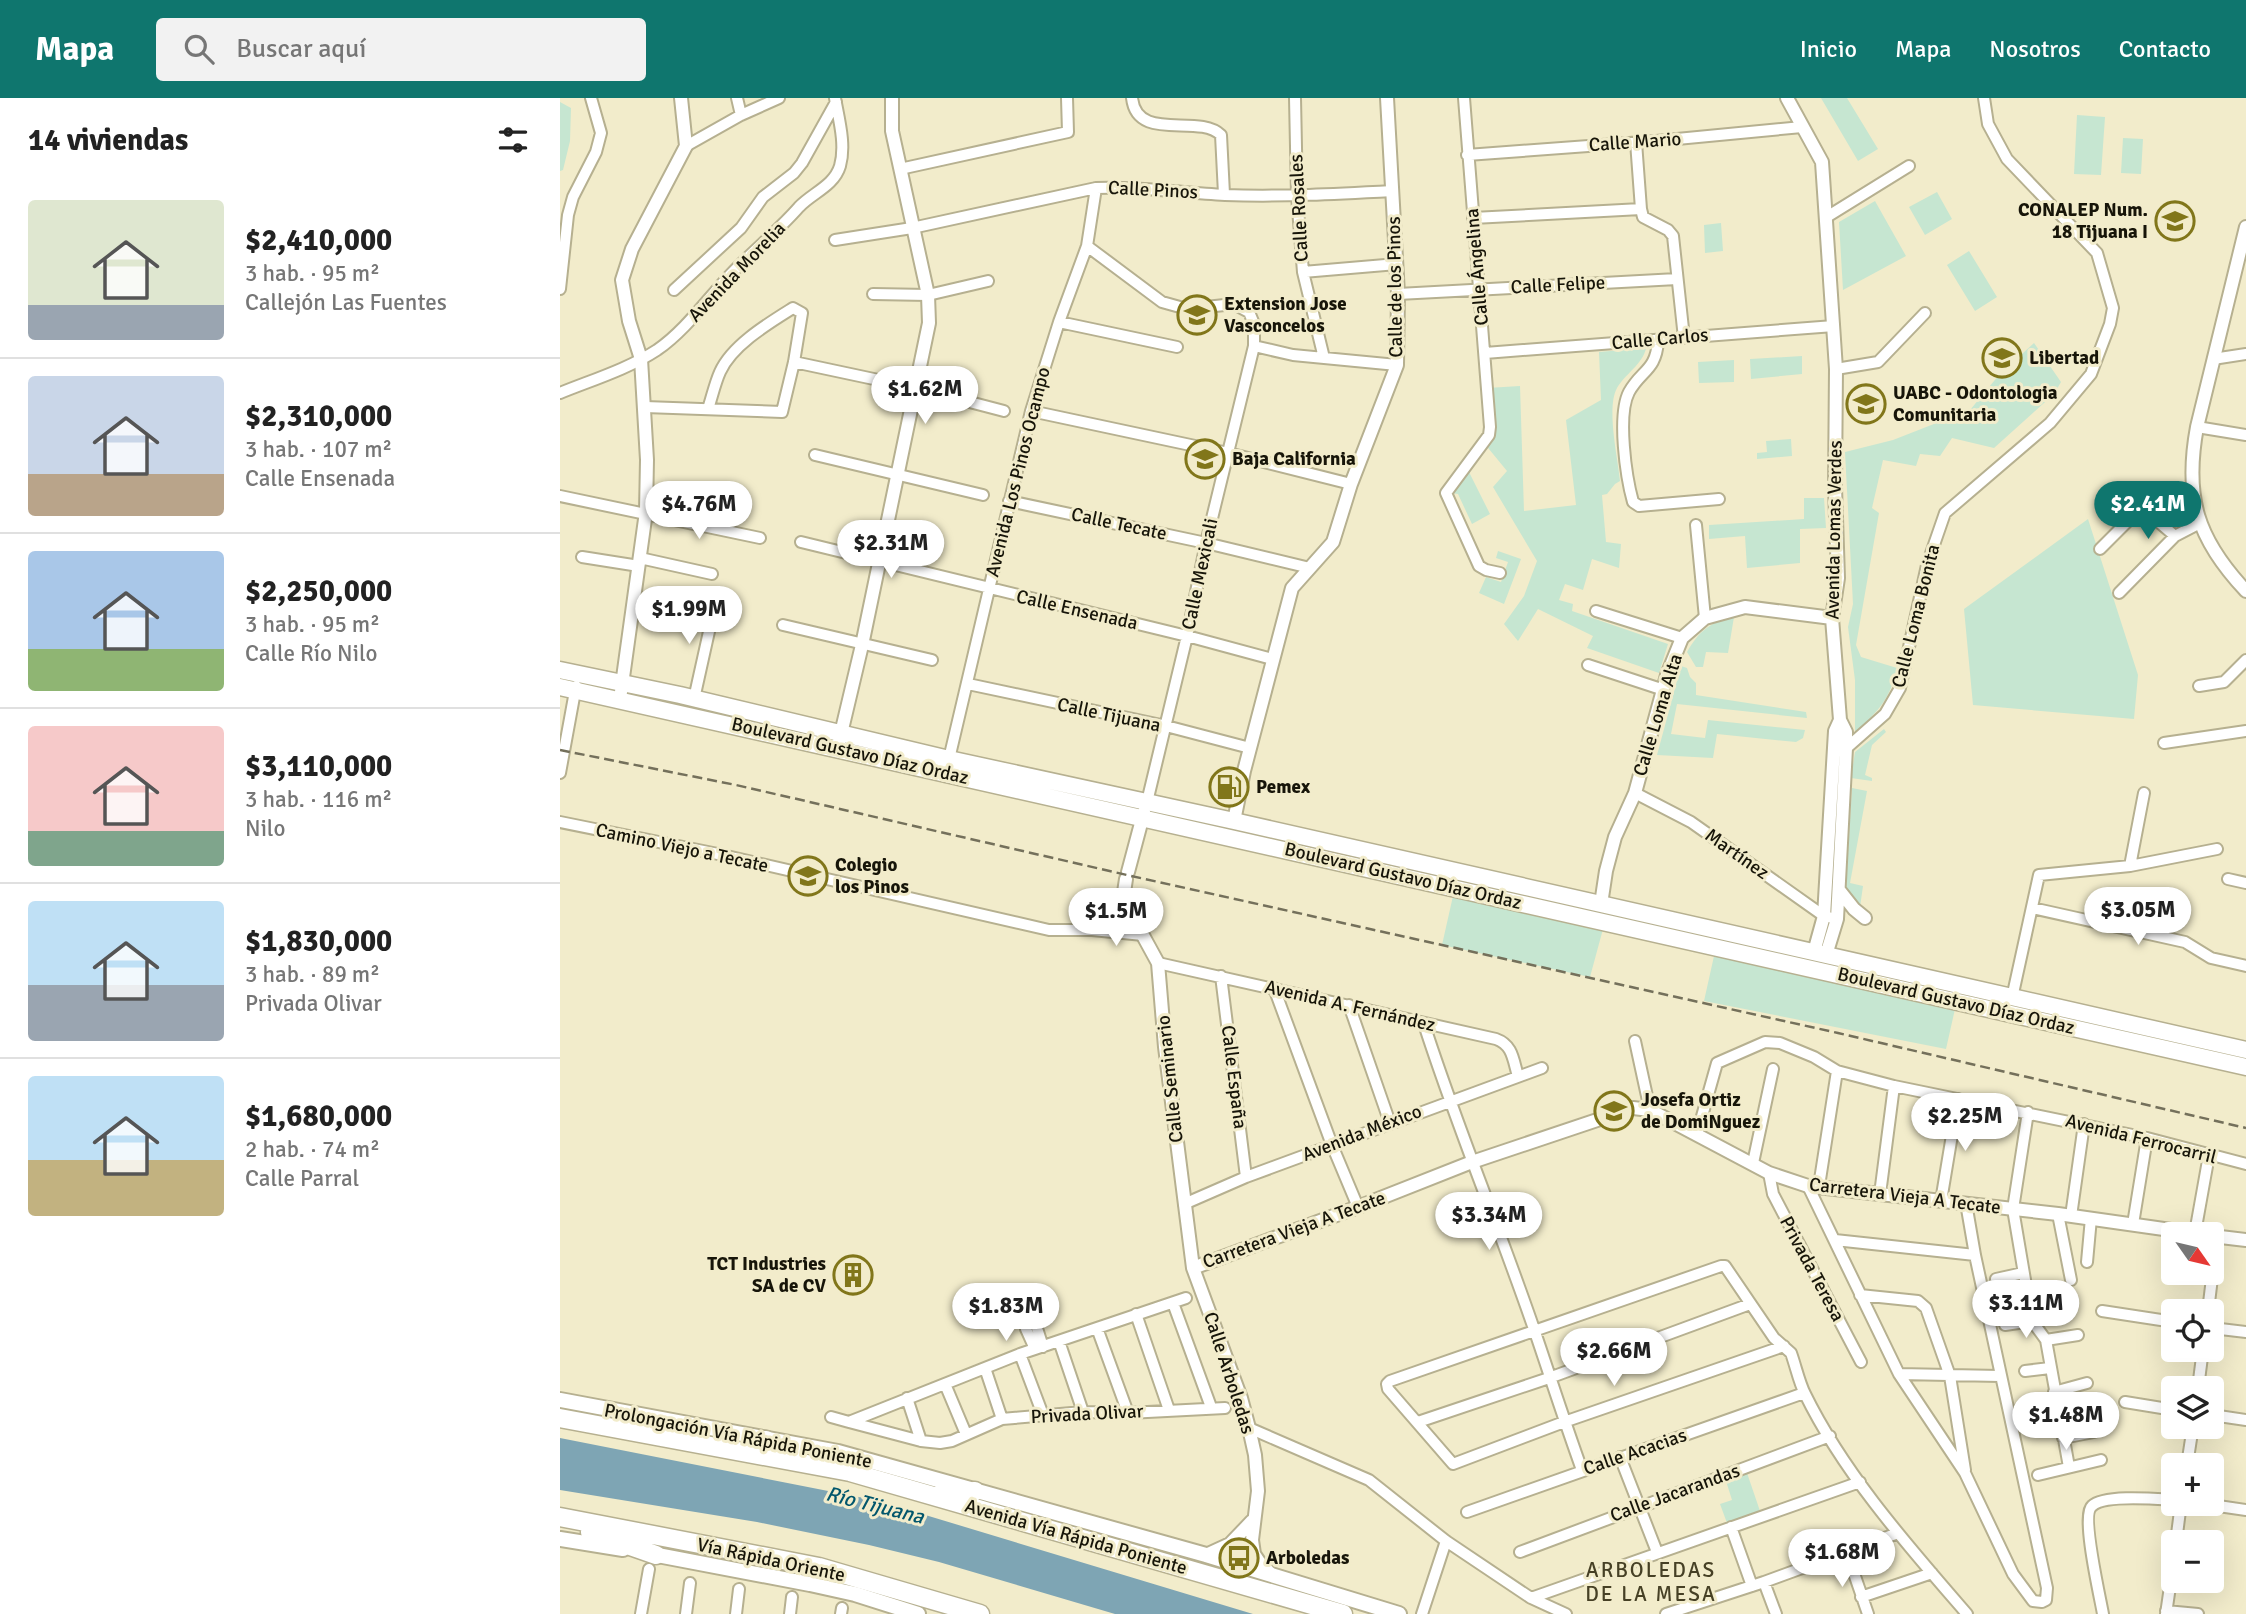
<!DOCTYPE html>
<html lang="es">
<head>
<meta charset="utf-8">
<style>
	body { margin:0; font-family:Signika,sans-serif; background:#f2f2f2; color:#222; height:100vh; display:flex; flex-direction:column; font-size:26px; white-space:nowrap }
	* { box-sizing:border-box; margin:0 }
	p { font-size:23px; color:#767676 }
	.icon { flex:none; width:38px; height:38px; fill:none; stroke:currentColor; stroke-width:2; stroke-linecap:round; stroke-linejoin:round }
	.map { position:relative; flex:1; overflow:hidden }
	.sheet { display:flex; flex-direction:column; background:#fff; width:560px }
	.sheet>* { flex:none }
	.needle { width:46px; rotate:124deg }
	.buttons { position:absolute; left:1601px; top:1124px; display:grid; gap:14px }
	.buttons a { display:grid; place-items:center; width:63px; height:63px; border-radius:7px; background:#fff; box-shadow:0 7px 28px #0002; font-size:35px }
	.price { position:absolute; translate:-50% -60px; padding:0 16px; border-radius:24px; background:#fff; color:#222; font-size:23px; line-height:46px; filter:drop-shadow(0 2px 4px #0008) }
	.price::after { content:''; position:absolute; left:50%; top:42px; width:21px; height:16px; margin-left:-10px; background:inherit; clip-path:polygon(0 0,100% 0,50% 100%) }
	.price.selected { background:#0f766e; color:#fff }
	ul { padding:0; list-style:none }
	li { display:flex; align-items:center; gap:21px; height:175px; padding:0 28px }
	li+li { border-top:2px solid #e0e0e0 }
	li span { display:grid; place-items:center; flex:none; width:196px; height:140px; border-radius:7px; color:#555 }
	li>.icon { margin-inline-start:auto }
	span .icon { width:84px; height:84px; fill:#fffc; stroke-width:1 }
	li b { font-size:30px }
	h2 { display:flex; justify-content:space-between; align-items:center; height:84px; padding:0 28px; font-size:30px }
	header { display:flex; align-items:center; gap:42px; box-sizing:border-box; height:98px; padding:0 35px; background:#0f766e; color:#fff }
	header strong { font-size:33px }
	nav { display:flex; gap:38px; margin-inline-start:auto; font-size:24px }
	.search { width:490px; height:63px; background:#f2f2f2; display:flex; align-items:center; gap:18px; box-sizing:border-box; padding:0 24px; border-radius:7px; color:#767676; font-size:26px }
	main { display:flex; flex:1; min-height:0 }
	.map>svg:first-child { display:block }
</style>
</head>
<body>
<header>
<strong>Mapa</strong>
<div class="search"><svg class="icon" aria-label="search" viewBox="0 0 24 24"><circle cx="10" cy="10" r="6"/><path d="M15 15l6 6"/></svg>Buscar aquí</div>
<nav><a>Inicio</a><a>Mapa</a><a>Nosotros</a><a>Contacto</a></nav>
</header>
<main>
<section class="sheet">
<h2>14 viviendas<svg class="icon" aria-label="filters" viewBox="0 0 24 24"><path d="M4 7h16M4 17h16"/><circle cx="9" cy="7" r="2"/><circle cx="15" cy="17" r="2"/></svg></h2>
<ul>
<li><span style="background:linear-gradient(#dfe7d0 75%,#9aa5b1 0)"><svg class="icon" aria-label="home" viewBox="0 0 24 24"><path d="M3 11l9-7 9 7M6 9v11h12V9"/></svg></span><div><b>$2,410,000</b><p>3 hab. · 95 m²</p><p>Callejón Las Fuentes</p></div></li>
<li><span style="background:linear-gradient(#c9d6e8 70%,#b9a48a 0)"><svg class="icon" aria-label="home" viewBox="0 0 24 24"><path d="M3 11l9-7 9 7M6 9v11h12V9"/></svg></span><div><b>$2,310,000</b><p>3 hab. · 107 m²</p><p>Calle Ensenada</p></div></li>
<li><span style="background:linear-gradient(#a9c7e8 70%,#8fb573 0)"><svg class="icon" aria-label="home" viewBox="0 0 24 24"><path d="M3 11l9-7 9 7M6 9v11h12V9"/></svg></span><div><b>$2,250,000</b><p>3 hab. · 95 m²</p><p>Calle Río Nilo</p></div></li>
<li><span style="background:linear-gradient(#f6c9c9 75%,#7fa58c 0)"><svg class="icon" aria-label="home" viewBox="0 0 24 24"><path d="M3 11l9-7 9 7M6 9v11h12V9"/></svg></span><div><b>$3,110,000</b><p>3 hab. · 116 m²</p><p>Nilo</p></div></li>
<li><span style="background:linear-gradient(#bfe0f5 60%,#9aa5b1 0)"><svg class="icon" aria-label="home" viewBox="0 0 24 24"><path d="M3 11l9-7 9 7M6 9v11h12V9"/></svg></span><div><b>$1,830,000</b><p>3 hab. · 89 m²</p><p>Privada Olivar</p></div></li>
<li><span style="background:linear-gradient(#bfe0f5 60%,#c2b280 0)"><svg class="icon" aria-label="home" viewBox="0 0 24 24"><path d="M3 11l9-7 9 7M6 9v11h12V9"/></svg></span><div><b>$1,680,000</b><p>2 hab. · 74 m²</p><p>Calle Parral</p></div></li>
</ul>
</section>
<div class="map">
<svg width="1686" height="1516" viewBox="0 0 1686 1516">
	<rect width="100%" height="100%" fill="#f2eccb"/>
	<path fill="#c6e6d1" d="M1261,0H1287L1318,51L1298,63Z
		M0,4L11,10L10,43L3,72L0,73Z
		M1517,17L1545,19L1541,77L1514,76Z
		M1563,40L1583,41L1581,76L1561,75Z
		M1377,94L1392,121L1365,137L1349,109Z
		M1315,103L1346,158L1283,192L1279,124Z
		M1161,125L1163,153L1145,155L1144,127Z
		M1409,153L1437,199L1415,213L1387,167Z
		M1474,245L1501,284L1494,296L1434,350L1392,340L1380,358L1360,356L1356,368L1323,362L1312,410L1319,415L1296,547L1301,559L1337,570C1330,601 1319,613 1295,634V582L1288,529L1293,506L1285,354L1333,342L1379,324L1398,320L1410,312L1439,277Z
		M1086,250C1083,266 1065,276 1057,290C1046,310 1058,360 1060,383L1055,386L1047,396L1042,397L1046,444L1061,446L1059,470L1032,461L1023,492L1005,486L999,502L1013,506L1012,513L1108,546L1099,575L1027,550L1033,538L978,511L958,543L944,526L964,498L977,463L933,389L947,373L924,345L927,290L960,288L964,413L1016,407L1006,322L1041,302L1039,254Z
		M1242,258V276L1191,281L1190,261Z
		M1174,262V284L1139,285L1138,264Z
		M1231,341L1232,358L1197,361V355L1207,354L1206,343Z
		M908,372L930,416L912,426L898,396L891,395Z
		M1244,400H1264L1266,430L1240,431V465L1187,470L1185,438L1149,441V427L1244,421Z
		M1528,421L1578,577L1574,621L1413,607L1404,511Z
		M938,453L961,461L944,506L919,495L926,479L941,484L948,464L936,460Z
		M1174,519L1168,555L1146,554L1143,569H1136L1127,554C1139,533 1150,524 1174,519Z
		M1121,568L1127,570L1130,579L1136,585V597L1246,614L1247,620L1117,606L1111,636L1145,640L1148,622L1245,632L1243,640L1236,644L1157,636L1153,660L1097,657Z
		M1324,631L1326,634L1312,647L1305,677L1312,680V683L1291,680L1295,654Z
		M1292,690L1307,693L1290,785L1303,788L1300,809L1291,799L1286,789Z
		M893,798L1043,831L1030,879L882,847Z
		M1154,858L1395,911L1386,951L1144,903Z
		M1187,1375L1200,1413L1167,1425L1160,1406L1172,1402L1166,1383Z"/>
	<path fill="#7ea5b4" d="M0,1340L319,1403L693,1516H555L379,1464L309,1447L197,1424L0,1392Z"/>
	<g fill="none" stroke-linecap="round" stroke-linejoin="round">
		<g stroke="#b6b090" stroke-width="14">
			<path id="minor" d="M177,0L181,17
				M572,0C577,45 638,15 661,37L664,96
				M735,0L737,98L743,174L764,260
				M904,0L930,329L929,337L886,395L919,468L926,472L940,475
				M1076,44L1081,111L1083,119L1108,132L1113,138L1124,240
				M126,48L181,17L219,0
				M907,57L1096,43L1242,29
				M340,71L508,34L507,0
				M913,120L1081,111
				M1265,120L1349,68
				M275,142L352,130L536,90C580,88 622,95 665,97C721,99 777,96 833,93
				M527,148L602,204L627,211L674,206L689,214L694,226V248L646,445L627,538L587,704
				M743,174L837,166
				M0,191L8,117L13,99L36,54L41,35L31,0
				M114,192L181,130L203,99L234,75L242,65L276,4
				M313,196L368,197L428,183
				M838,196L1117,181
				M499,224L617,249
				M1098,243C1096,273 1081,272 1069,294C1057,317 1066,379 1073,404L1079,408L1159,401
				M694,248L733,257L837,267
				M925,255L1274,228
				M1653,261L1686,256
				M234,264L356,290L444,313
				M1276,271L1318,264L1365,215
				M0,295C32,282 68,271 97,252C126,232 147,201 171,176C193,153 218,133 239,109C252,95 274,88 280,68C286,47 279,22 275,0
				M85,309L222,314L234,264L242,215L233,210C209,225 172,247 160,274C155,285 152,299 148,311
				M471,313L668,355L791,386
				M1637,329L1686,337
				M255,357L423,397
				M0,398L200,440
				M449,403L646,445L750,470
				M1574,403L1615,438
				M1136,427L1145,520
				M241,444L627,538L712,561
				M1540,451L1582,409
				M22,459L79,468
				M80,460L152,476
				M1559,495L1615,438L1640,425
				M1036,513L1122,540
				M223,527L372,562
				M1028,567L1104,592
				M408,586L606,628L690,650
				M1639,588L1664,584L1686,562
				M134,601L156,502
				M1604,645L1686,633
				M1282,654L1325,616L1340,590L1367,467L1385,415L1490,325L1531,276L1550,226L1553,210L1537,155L1447,61L1428,26L1424,0
				M389,661L471,313L499,224L527,148L536,90
				M0,675L16,588
				M1075,695L1131,724L1264,818L1277,821
				M0,724L158,756L489,832H532L583,837
				M1570,768L1584,695
				M1668,781L1686,785
				M1472,810L1625,844L1651,860L1686,868
				M532,832L551,821L563,801
				M598,865L936,941C953,947 953,962 958,978
				M661,878L686,1079
				M714,890L772,1047L798,1109
				M1452,900L1479,777L1570,768L1657,751
				M789,907L830,1025
				M864,926C897,1029 939,1129 974,1231C990,1278 1005,1325 1022,1372
				M1075,943L1090,1012
				M1468,1014L1453,1111L1472,1223L1486,1242L1509,1369
				M1137,1036L1157,965L1205,944L1220,945L1254,959L1277,973L1334,988L1587,1040L1686,1066
				M1193,1065L1213,971
				M1209,1075L1213,1096L1301,1264
				M1248,1088L1339,1276L1405,1375L1453,1476L1473,1503L1482,1504L1486,1502L1487,1490L1415,1157L1406,1105
				M1259,1088L1277,973
				M1320,1096L1334,988
				M1381,1103L1398,1001
				M624,1106L686,1079L982,970
				M1498,1116L1511,1182
				M1511,1118L1524,1026
				M1573,1126L1587,1040
				M1635,1135L1649,1057
				M1275,1142L1415,1157
				M1527,1164L1531,1120
				M1436,1181L1463,1175
				M1300,1197L1358,1203L1366,1210L1390,1278L1405,1372
				M613,1205L651,1309
				M1542,1213L1614,1224
				M1648,1213L1657,1139
				M576,1216L609,1312
				M476,1227L483,1249
				M1445,1227L1472,1223
				M537,1230L568,1315
				M1652,1230L1686,1234
				M466,1231L475,1251
				M1486,1242L1518,1237
				M499,1243L523,1314
				M1224,1248L1004,1324L893,1366L828,1291L827,1286L830,1283L1161,1168H1165L1214,1240L1231,1255C1236,1269 1239,1284 1245,1296C1284,1376 1349,1449 1407,1516
				M460,1256L483,1317
				M425,1270L442,1321
				M1465,1273L1490,1270
				M1339,1276L1440,1278
				M385,1286L406,1336
				M1638,1290L1643,1251
				M1494,1294L1527,1285
				M347,1300L361,1343
				M1565,1304L1614,1312
				M1652,1317L1686,1322
				M271,1319L289,1324L460,1256L626,1200
				M289,1324L361,1343L380,1345L392,1343L442,1321L523,1314L568,1315L665,1310
				M858,1324L989,1280L1190,1206
				M1469,1326L1499,1320
				M689,1330L809,1382L886,1443L971,1500L1006,1516
				M1503,1340L1534,1334
				M1060,1359L1097,1454
				M1627,1367L1633,1328
				M1478,1377L1541,1362
				M1638,1405L1686,1412
				M907,1414L1244,1295
				M1171,1429L1192,1488
				M1616,1444L1621,1405
				M960,1454L1270,1338
				M1287,1455L1308,1516
				M1204,1484L1216,1516
				M1301,1499L1372,1475
				M971,1500L1300,1384
				M1606,1513L1638,1516
				M81,1516L89,1471
				M126,1516L130,1485
				M176,1516L179,1491
				M230,1516L232,1499
				M281,1516L282,1510
				M862,1516L886,1443
				M1106,1516L1204,1484L1338,1435
				M1543,1516C1540,1499 1521,1417 1532,1408C1544,1396 1597,1401 1614,1402
				M1606,1516L1614,1461"/>
		</g>
		<g stroke="#b6b090" stroke-width="16">
			<path id="tertiary" d="M1227,0L1262,64L1276,271L1275,389L1278,480L1272,520L1280,622L1286,634V650L1277,821L1266,857
				M1686,129L1637,329C1624,399 1637,441 1686,493
				M60,601L86,414L87,362L81,261L69,223L62,182L72,151L126,48L121,0
				M279,644L302,547L369,225L368,197L332,33V0
				M674,723L684,673L732,490L773,444L791,386L837,267L838,196L827,0
				M568,774L584,714
				M566,781L563,801L598,865L605,949L633,1170L681,1300L689,1330L695,1357L698,1393L692,1442L694,1456L700,1465L711,1476
				M1279,792L1294,811L1305,820
				M1041,806L1046,773L1055,739L1075,695L1107,577L1122,540L1145,520L1185,509L1272,520
				M1254,854L1264,818L1275,633L1280,622
				M1652,1138L1686,1142
				M633,1170L798,1109L912,1064L1073,1010L1090,1012L1209,1075L1248,1088L1498,1116L1639,1136
				M646,1457L670,1446L692,1423"/>
		</g>
		<g stroke="#b6b090" stroke-width="18">
			<path id="secondary" d="M0,1302L278,1354L646,1457L839,1516
				M0,1441L63,1451
				M87,1455L250,1486L295,1496L358,1516"/>
		</g>
		<g stroke="#b6b090" stroke-width="19">
			<path id="primary" d="M0,572L120,597L389,661L674,723L1686,952
				M0,589L1686,969"/>
		</g>
		<g stroke="#b6b090" stroke-width="21">
			<path id="trunk" d="M0,1320L290,1374L783,1516
				M206,1342L212,1347L238,1355
				M384,1391L403,1395L415,1393
				M0,1419L259,1469L420,1516
				M30,1434L96,1457"/>
		</g>
		<use href="#minor" stroke="#fff" stroke-width="10"/>
		<use href="#tertiary" stroke="#fff" stroke-width="12"/>
		<use href="#secondary" stroke="#fff" stroke-width="14"/>
		<use href="#primary" stroke="#fff" stroke-width="16"/>
		<use href="#trunk" stroke="#fff" stroke-width="18"/>
		<path stroke="#74705b" stroke-width="2.5" stroke-dasharray="10 5" stroke-linecap="butt" d="M0,652L176,687L567,777L1278,935L1686,1030"/>
	</g>
	<defs>
		<g id="school-ring" transform="scale(2.0125)"><circle r="9.5" fill="#f2eccb" stroke="#81761a" stroke-width="1.5"/><path d="M0-5L7-2L0 1L-7-2ZM-4 1L0 2.5L4 1V4Q0 6-4 4Z" fill="#81761a"/></g>
		<g id="university-ring" transform="scale(2.0125)"><circle r="9.5" fill="#f2eccb" stroke="#81761a" stroke-width="1.5"/><path d="M0-5L7-2L0 1L-7-2ZM-4 1L0 2.5L4 1V4Q0 6-4 4Z" fill="#81761a"/></g>
		<g id="fuel-ring" transform="scale(2.0125)"><circle r="9.5" fill="#f2eccb" stroke="#81761a" stroke-width="1.5"/><path d="M-5.5-6h7V0h2V4h1.3V-2.5L3-4.5l.8-.8L6-3V5H2.5V1h-1V6h-7ZM-4.2-4.7v3.2H.2V-4.7Z" fill="#81761a"/></g>
		<g id="building-ring" transform="scale(2.0125)"><circle r="9.5" fill="#f2eccb" stroke="#81761a" stroke-width="1.5"/><path d="M-4-6H4V6H1V3H-1V6H-4ZM-2.5-4.3h1.7v1.8h-1.7ZM.8-4.3h1.7v1.8H.8ZM-2.5-1h1.7V.8h-1.7ZM.8-1h1.7V.8H.8Z" fill="#81761a"/></g>
		<g id="bus-ring" transform="scale(2.0125)"><circle r="9.5" fill="#f2eccb" stroke="#81761a" stroke-width="1.5"/><path d="M-5-6H5V4H4V6H2V4H-2V6H-4V4H-5ZM-3.5-4V0h7V-4ZM-3.5 1.2v1.5H-2V1.2ZM2 1.2v1.5H3.5V1.2Z" fill="#81761a"/></g>
	</defs>
	<g fill-rule="evenodd">
		<use href="#school-ring" x="1615" y="123"/>
		<use href="#university-ring" x="637" y="217"/>
		<use href="#school-ring" x="1442" y="260"/>
		<use href="#university-ring" x="1306" y="306"/>
		<use href="#school-ring" x="645" y="361"/>
		<use href="#fuel-ring" x="669" y="689"/>
		<use href="#school-ring" x="248" y="778"/>
		<use href="#school-ring" x="1054" y="1013"/>
		<use href="#building-ring" x="293" y="1177"/>
		<use href="#bus-ring" x="679" y="1460"/>
	</g>
	<g text-anchor="middle" dominant-baseline="central" stroke-width="6" stroke-linejoin="round" paint-order="stroke">
		<g font-size="19" fill="#171509" stroke="#f2eccb">
			<text transform="translate(1075 44) rotate(-4)">Calle Mario</text>
			<text transform="translate(593 92) rotate(3)">Calle Pinos</text>
			<text transform="translate(739 110) rotate(-93)">Calle Rosales</text>
			<text transform="translate(917 169) rotate(-95)">Calle Ángelina</text>
			<text transform="translate(177 174) rotate(-46)">Avenida Morelia</text>
			<text transform="translate(998 187) rotate(-3)">Calle Felipe</text>
			<text transform="translate(835 189) rotate(-91)">Calle de los Pinos</text>
			<text transform="translate(1100 241) rotate(-5)">Calle Carlos</text>
			<text transform="translate(458 374) rotate(-76)">Avenida Los Pinos Ocampo</text>
			<text transform="translate(559 426) rotate(12)">Calle Tecate</text>
			<text transform="translate(1274 432) rotate(-89)">Avenida Lomas Verdes</text>
			<text transform="translate(640 476) rotate(-78)">Calle Mexicali</text>
			<text transform="translate(517 512) rotate(13)">Calle Ensenada</text>
			<text transform="translate(1356 518) rotate(-76)">Calle Loma Bonita</text>
			<text transform="translate(549 617) rotate(12)">Calle Tijuana</text>
			<text transform="translate(1098 617) rotate(-73)">Calle Loma Alta</text>
			<text transform="translate(290 653) rotate(13)">Boulevard Gustavo Díaz Ordaz</text>
			<text transform="translate(122 750) rotate(12)">Camino Viejo a Tecate</text>
			<text transform="translate(1177 756) rotate(35)">Martínez</text>
			<text transform="translate(843 778) rotate(13)">Boulevard Gustavo Díaz Ordaz</text>
			<text transform="translate(1396 903) rotate(13)">Boulevard Gustavo Díaz Ordaz</text>
			<text transform="translate(790 908) rotate(13)">Avenida A. Fernández</text>
			<text transform="translate(674 979) rotate(83)">Calle España</text>
			<text transform="translate(610 981) rotate(-96)">Calle Seminario</text>
			<text transform="translate(802 1035) rotate(-21)">Avenida México</text>
			<text transform="translate(1581 1041) rotate(14)">Avenida Ferrocarril</text>
			<text transform="translate(1345 1098) rotate(7)">Carretera Vieja A Tecate</text>
			<text transform="translate(734 1132) rotate(-20)">Carretera Vieja A Tecate</text>
			<text transform="translate(1252 1171) rotate(62)">Privada Teresa</text>
			<text transform="translate(669 1275) rotate(72)">Calle Arboledas</text>
			<text transform="translate(527 1316) rotate(-3)">Privada Olivar</text>
			<text transform="translate(178 1338) rotate(11)">Prolongación Vía Rápida Poniente</text>
			<text transform="translate(1075 1354) rotate(-19)">Calle Acacias</text>
			<text transform="translate(1115 1395) rotate(-20)">Calle Jacarandas</text>
			<text transform="translate(516 1439) rotate(16)">Avenida Vía Rápida Poniente</text>
			<text transform="translate(211 1462) rotate(12)">Vía Rápida Oriente</text>
		</g>
		<g font-size="19" font-weight="bold" fill="#171509" stroke="#f2eccb" text-anchor="start">
			<text x="1588" y="112" text-anchor="end">CONALEP Num.<tspan x="1588" dy="22">18 Tijuana I</tspan></text>
			<text x="664" y="206">Extension Jose<tspan x="664" dy="22">Vasconcelos</tspan></text>
			<text x="1469" y="260">Libertad</text>
			<text x="1333" y="295">UABC - Odontologia<tspan x="1333" dy="22">Comunitaria</tspan></text>
			<text x="672" y="361">Baja California</text>
			<text x="696" y="689">Pemex</text>
			<text x="275" y="767">Colegio<tspan x="275" dy="22">los Pinos</tspan></text>
			<text x="1081" y="1002">Josefa Ortiz<tspan x="1081" dy="22">de DomiNguez</tspan></text>
			<text x="266" y="1166" text-anchor="end">TCT Industries<tspan x="266" dy="22">SA de CV</tspan></text>
			<text x="706" y="1460">Arboledas</text>
		</g>
		<g font-size="21" font-style="italic" fill="#01566c" stroke="#f2eccb">
			<text transform="translate(315 1407) rotate(14)">Río Tijuana</text>
		</g>
		<g font-size="21" letter-spacing="2" fill="#464025" stroke="#f2eccb">
			<text x="1091" y="1472">ARBOLEDAS<tspan x="1091" dy="24">DE LA MESA</tspan></text>
		</g>
	</g>
</svg>
<div class="buttons">
<a><svg class="needle" viewBox="-14 -14 28 28"><path d="M0-13l5 13h-10z" fill="#e53935"/><path d="M0 13l5-13h-10z" fill="#767676"/></svg></a>
<a><svg class="icon" aria-label="locate" viewBox="0 0 24 24"><circle cx="12" cy="12" r="6"/><path d="M12 2v4M12 18v4M2 12h4M18 12h4"/></svg></a>
<a><svg class="icon" aria-label="layers" viewBox="0 0 24 24"><path d="M12 4l9 5-9 5-9-5zM3 14l9 5 9-5"/></svg></a>
<a>+</a>
<a>−</a>
</div>
<b class="price" style="left:365px;top:328px">$1.62M</b>
<b class="price" style="left:139px;top:443px">$4.76M</b>
<b class="price selected" style="left:1588px;top:443px">$2.41M</b>
<b class="price" style="left:331px;top:482px">$2.31M</b>
<b class="price" style="left:129px;top:548px">$1.99M</b>
<b class="price" style="left:1578px;top:849px">$3.05M</b>
<b class="price" style="left:556px;top:850px">$1.5M</b>
<b class="price" style="left:1405px;top:1055px">$2.25M</b>
<b class="price" style="left:929px;top:1154px">$3.34M</b>
<b class="price" style="left:1466px;top:1242px">$3.11M</b>
<b class="price" style="left:446px;top:1245px">$1.83M</b>
<b class="price" style="left:1054px;top:1290px">$2.66M</b>
<b class="price" style="left:1506px;top:1354px">$1.48M</b>
<b class="price" style="left:1282px;top:1491px">$1.68M</b>
</div>
</main>
</body>
</html>
